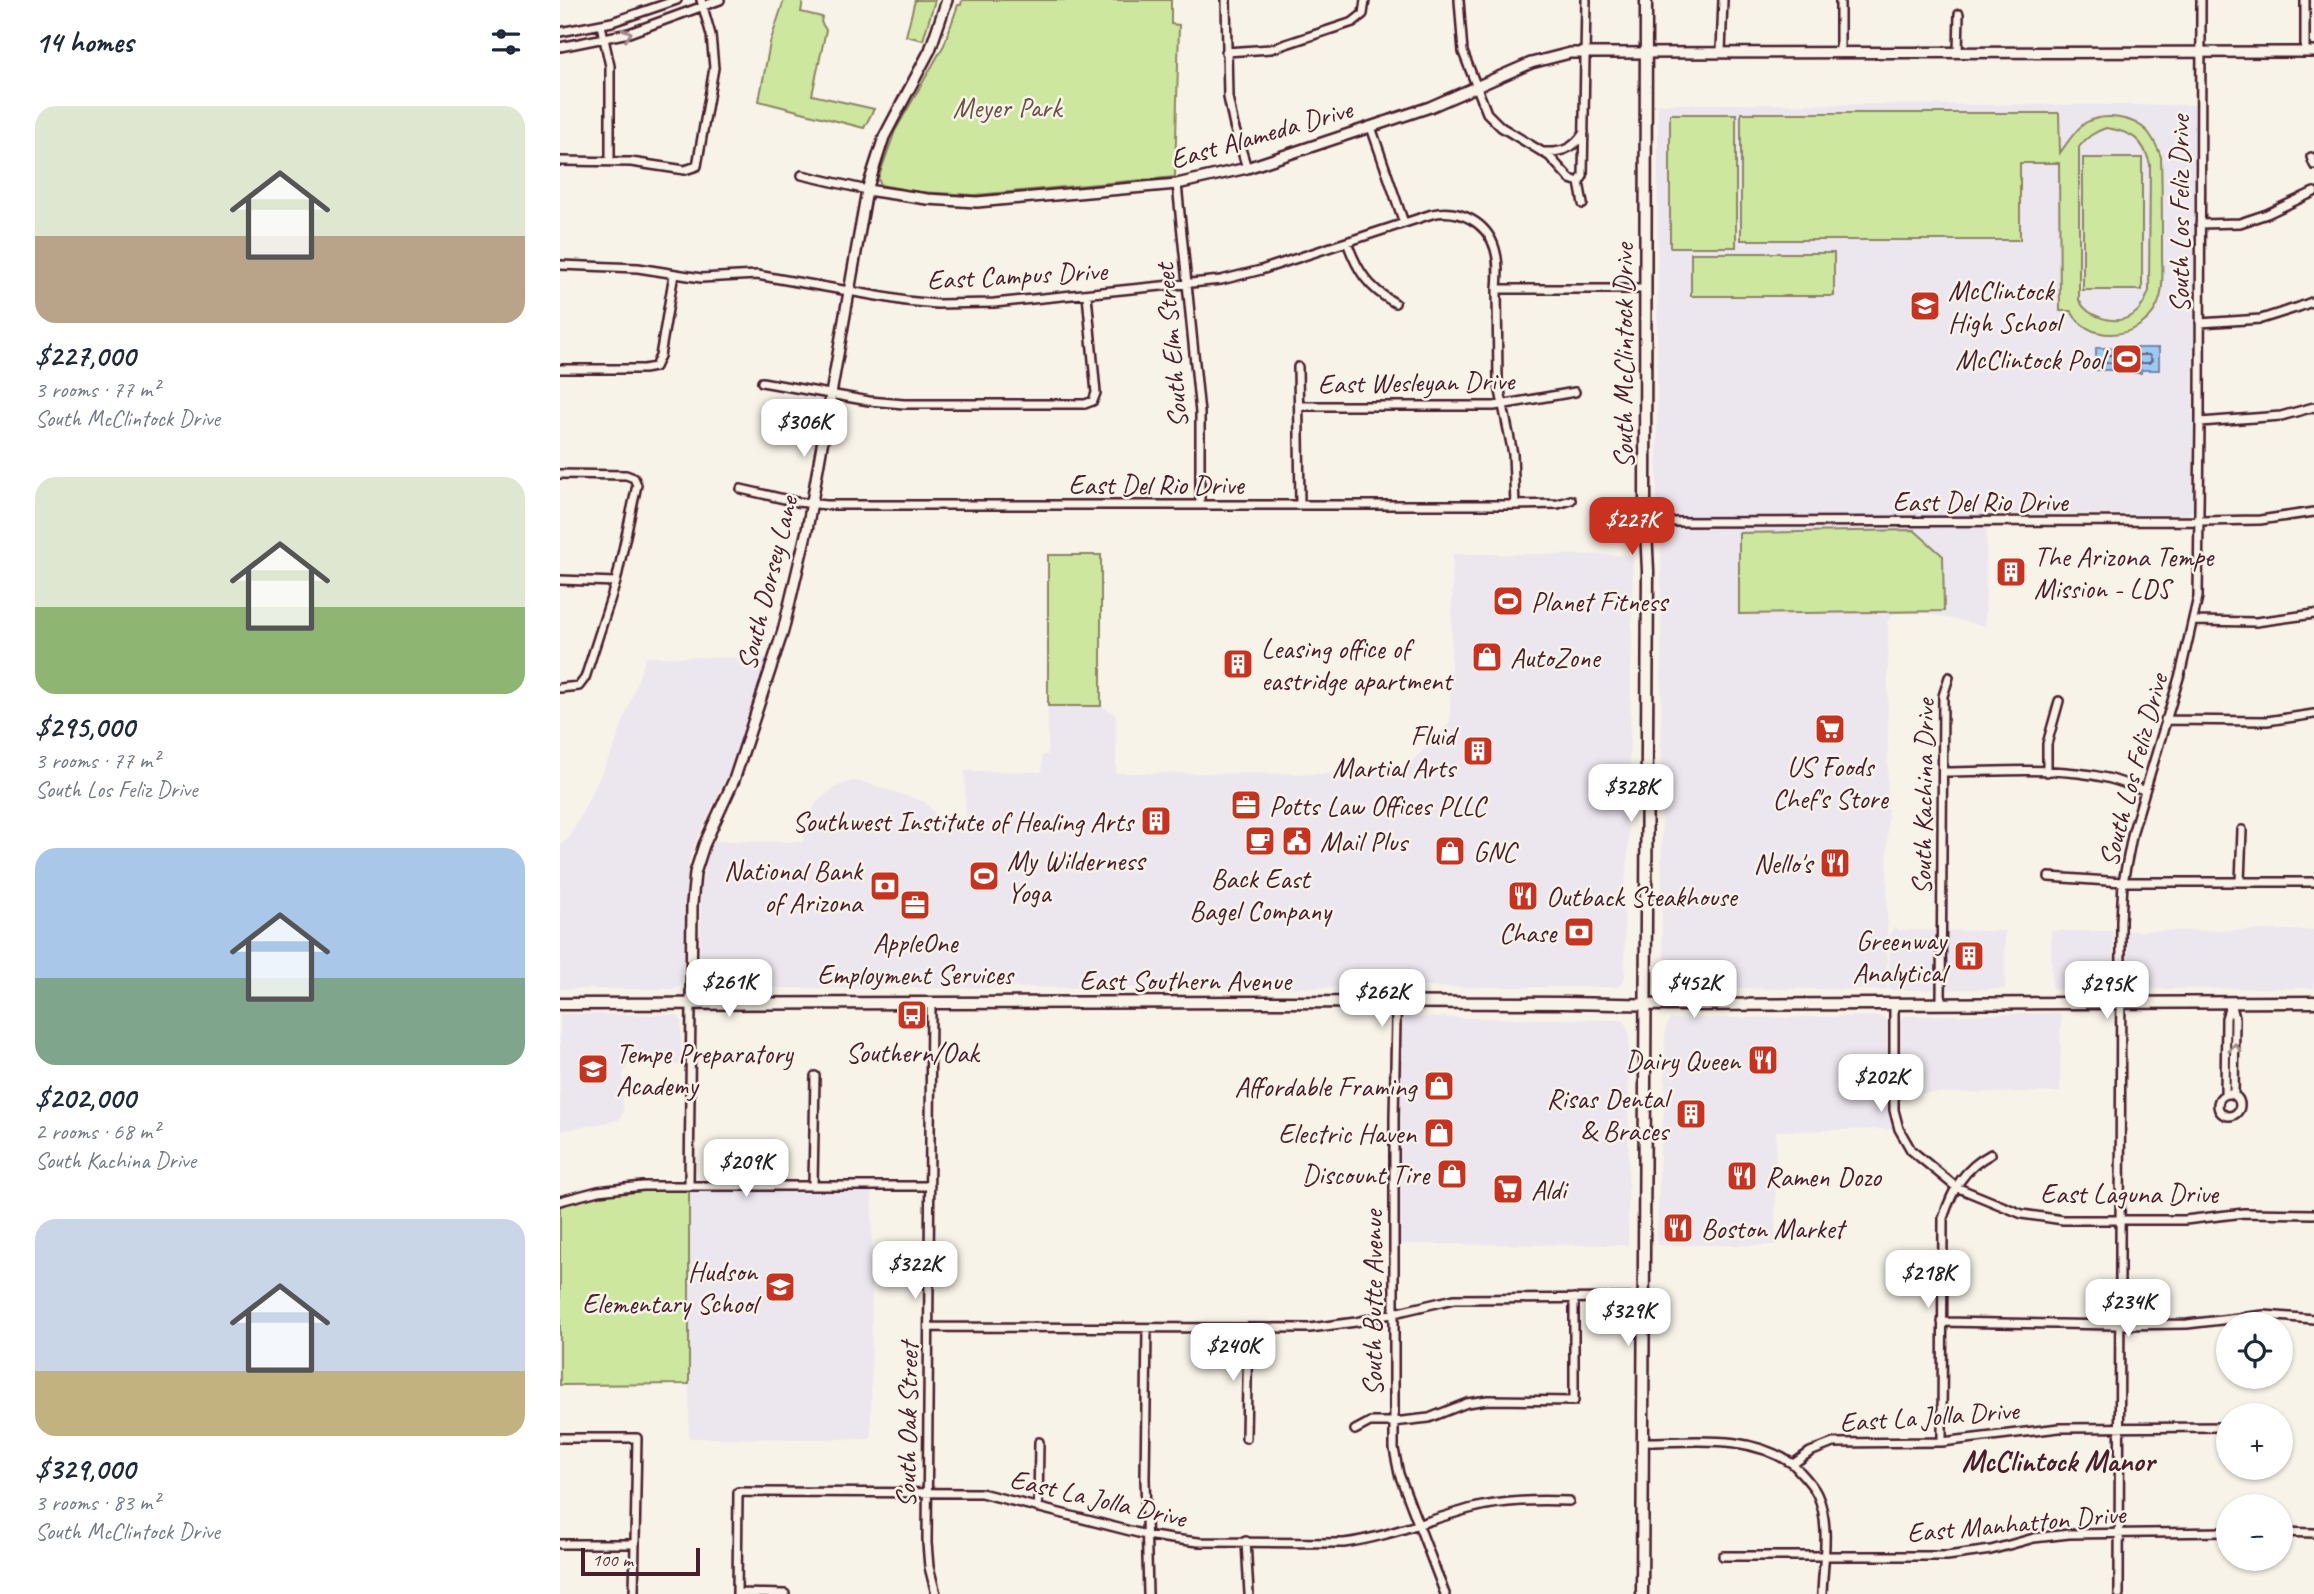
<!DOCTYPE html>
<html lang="en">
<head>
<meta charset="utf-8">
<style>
	body { margin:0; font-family:Caveat,sans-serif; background:#f2f2f3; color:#1f2937; height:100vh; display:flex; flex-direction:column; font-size:26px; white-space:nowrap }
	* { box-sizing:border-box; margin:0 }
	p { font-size:23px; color:#747a83 }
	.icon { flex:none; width:38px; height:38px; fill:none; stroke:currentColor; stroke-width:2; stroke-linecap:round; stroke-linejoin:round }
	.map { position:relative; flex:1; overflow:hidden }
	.drawer { display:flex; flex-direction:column; background:#fff; width:560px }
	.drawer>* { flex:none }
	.fabs { position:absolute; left:1656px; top:1312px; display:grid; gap:14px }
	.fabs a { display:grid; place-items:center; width:77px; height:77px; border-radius:50%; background:#fff; box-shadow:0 2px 5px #0004; font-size:35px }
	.scale { position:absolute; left:21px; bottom:18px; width:119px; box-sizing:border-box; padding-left:7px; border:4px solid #4a1f2b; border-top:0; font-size:19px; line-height:24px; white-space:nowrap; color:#4a1f2b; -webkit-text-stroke:5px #f7f3e8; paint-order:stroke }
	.price { position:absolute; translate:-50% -60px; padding:0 16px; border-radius:14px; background:#fff; color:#222; font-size:23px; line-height:46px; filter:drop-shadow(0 2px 4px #0008) }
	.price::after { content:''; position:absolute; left:50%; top:42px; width:21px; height:16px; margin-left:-10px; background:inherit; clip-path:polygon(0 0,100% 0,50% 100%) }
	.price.selected { background:#c8321e; color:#fff }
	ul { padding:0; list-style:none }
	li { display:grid; align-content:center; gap:14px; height:371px; padding:0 35px }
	li span { display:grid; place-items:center; height:217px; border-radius:21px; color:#555 }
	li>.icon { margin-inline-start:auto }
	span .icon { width:126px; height:126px; fill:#fffc; stroke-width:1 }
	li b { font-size:30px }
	h2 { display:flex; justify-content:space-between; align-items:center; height:84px; padding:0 35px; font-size:30px }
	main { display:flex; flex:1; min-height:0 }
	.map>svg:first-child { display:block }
</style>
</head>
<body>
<main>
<section class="drawer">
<h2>14 homes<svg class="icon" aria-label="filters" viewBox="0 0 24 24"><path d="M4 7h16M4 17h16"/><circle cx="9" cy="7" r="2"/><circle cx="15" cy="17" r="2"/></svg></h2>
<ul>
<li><span style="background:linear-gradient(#dfe7d0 60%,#b9a48a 0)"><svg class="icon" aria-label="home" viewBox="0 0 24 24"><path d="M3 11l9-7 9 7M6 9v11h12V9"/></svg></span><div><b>$227,000</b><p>3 rooms · 77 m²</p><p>South McClintock Drive</p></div></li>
<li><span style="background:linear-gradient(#dfe7d0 60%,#8fb573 0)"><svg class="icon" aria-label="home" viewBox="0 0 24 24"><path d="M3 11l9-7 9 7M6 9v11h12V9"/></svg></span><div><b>$295,000</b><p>3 rooms · 77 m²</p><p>South Los Feliz Drive</p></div></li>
<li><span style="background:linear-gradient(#a9c7e8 60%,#7fa58c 0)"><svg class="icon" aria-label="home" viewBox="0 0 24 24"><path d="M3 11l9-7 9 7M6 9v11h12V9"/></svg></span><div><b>$202,000</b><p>2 rooms · 68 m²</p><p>South Kachina Drive</p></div></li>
<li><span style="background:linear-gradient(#c9d6e8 70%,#c2b280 0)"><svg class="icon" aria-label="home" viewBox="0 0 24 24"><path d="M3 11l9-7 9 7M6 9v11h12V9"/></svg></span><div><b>$329,000</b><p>3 rooms · 83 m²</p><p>South McClintock Drive</p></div></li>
</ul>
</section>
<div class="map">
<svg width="1754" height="1594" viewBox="0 0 1754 1594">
	<rect width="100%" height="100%" fill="#f7f3e8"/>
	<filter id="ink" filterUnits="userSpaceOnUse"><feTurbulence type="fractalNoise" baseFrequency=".0143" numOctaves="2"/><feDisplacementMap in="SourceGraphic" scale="14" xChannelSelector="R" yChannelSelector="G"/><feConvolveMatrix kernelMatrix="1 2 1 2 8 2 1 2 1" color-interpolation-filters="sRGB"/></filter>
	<g filter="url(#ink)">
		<path fill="#ece6ee" d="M1098,104L1634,105L1633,508L1630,513L1625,514H1427L1425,626L1365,613H1334L1326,623L1328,625L1327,990L1111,987L1107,986L1105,982V960L1102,939L1101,537L1097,507Z
			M893,554L1073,555L1068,855L1064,892L1065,976L1062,984L1056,987L154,988L144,985L140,981L141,888L146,862L154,841L243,842L246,825L256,803L275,787L293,781L303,782L365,802L379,818L406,817L405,771L482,772V755H488V706H541L556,715V773L812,774L820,766H847L890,723Z
			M86,657L208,658L169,772L135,843L129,861L126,879L123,982L121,986L115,989H0V845L10,837L54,748Z
			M1334,927L1338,930L1445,931V989L1329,990L1330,934Z
			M1754,930V988L1573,989L1569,985L1567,931Z
			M1491,931H1553L1554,983L1551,986L1546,988L1492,989Z
			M1501,1013L1500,1092L1339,1093V1022L1344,1016Z
			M0,1014L118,1015L121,1021V1065H68L63,1074V1112L59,1120L0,1131Z
			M1320,1016L1325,1018L1327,1022V1100L1333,1129L1216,1131L1215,1245H1097L1100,1152L1105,1103V1033L1108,1022L1111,1019Z
			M848,1017L1060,1020L1065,1022L1069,1033L1068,1245L840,1244L841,1024L844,1019Z
			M130,1190H312L311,1439L129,1438Z"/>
		<path fill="#cde89e" stroke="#8c8464" stroke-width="2" fill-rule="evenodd" d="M224,0H243L241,12L262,17L261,22L266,30L252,95L314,109L304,128L199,101L210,43Z
			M355,0H375L363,40L346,36Z
			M402,0H611V24L619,25L615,177L415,195L358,192L321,185L318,179L335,131L384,45L398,5H401Z
			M1181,113H1499L1500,153C1507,143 1515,130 1525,123C1544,112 1574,117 1588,132C1594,140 1598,148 1601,157C1602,190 1602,222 1602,255C1602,268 1604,285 1600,298C1594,320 1573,334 1551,334C1534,334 1519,326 1511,311H1500L1499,163H1460V240H1181ZM1546,128C1572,132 1583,139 1590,164L1589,291C1585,301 1582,309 1573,315C1556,326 1528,318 1519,300V147C1527,137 1534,132 1546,128Z
			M1110,114H1176V247H1110Z
			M1523,158H1582V290H1523Z
			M1131,253H1274V296H1131Z
			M1354,530L1383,556L1384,611L1179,614V533Z
			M488,555H541V706H488Z
			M129,1185V1384L0,1385V1201L39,1191Z"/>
		<path fill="#9acbf6" stroke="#7a86a5" stroke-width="2" d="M1536,348H1599V370H1581V373H1574L1573,370H1536Z"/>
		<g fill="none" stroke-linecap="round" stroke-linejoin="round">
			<path stroke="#6a647c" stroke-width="2" d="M1546,355H1589L1592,360L1589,363H1546L1543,359Z"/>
			<g stroke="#4a1f2b" stroke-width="12">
				<path id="minor" d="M666,0L668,97L674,126L687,168
					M899,0L903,52L927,113L941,127L989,156L1010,179L1019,182
					M1280,0V52
					M41,25L50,66V161
					M0,32L52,22L117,0
					M0,47L69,33L160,0
					M666,52L711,49L793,22L803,14L805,0
					M1161,52L1163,0
					M1398,52L1399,14
					M1745,52V0
					M811,127L844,223
					M984,152C1002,153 1015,148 1024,132
					M1751,157L1754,165
					M0,161L71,162L125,170L137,166L154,68L151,35L141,0
					M242,175L307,190
					M617,184L640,413V505
					M1023,204L1019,182L1023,176L1026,0
					M1640,224L1680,223L1707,214L1754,192
					M787,242C797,270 808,288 835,303
					M0,265L78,268L141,278L197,275L346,301L377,304L434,303L661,280L701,270L872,214C899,208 927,222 935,249C939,262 938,276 937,289H1086
					M937,289L938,381L953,454L955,505
					M1640,323L1701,319L1739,307L1754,301
					M738,367L740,504
					M0,369H84L95,367L100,356L114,274
					M202,382L309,401L344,404H525L533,401L536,393L527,295
					M739,406H934L1015,392
					M1640,422L1721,416L1754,407
					M0,474L66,475L74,478L77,485L56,582L25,678L19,686L0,688
					M181,489L237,502L266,505H955L998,504L1011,500
					M1086,522L1639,521L1700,520L1754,512
					M0,580L56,582
					M1634,621L1696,622L1754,614
					M1605,720L1707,721L1754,714
					M1383,772C1437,772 1494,766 1547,778C1559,781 1572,786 1584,790
					M1487,772V744L1499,701
					M1489,877L1563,882H1754
					M1680,882L1682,830
					M838,1002L836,1019L834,1118V1449L839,1474L885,1594
					M1671,1002L1675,1018L1674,1095
					M371,1003L367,1543L369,1567L376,1594
					M1334,1003V1110L1339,1129L1351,1150L1396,1187L1462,1214L1503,1220H1625L1684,1213L1754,1214
					M1381,1003L1383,696L1389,677
					M1658 1105a11 11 0 1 1 22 0a11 11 0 1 1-22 0Z
					M1665,1095L1666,1018L1671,1003
					M129,1185L131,1004
					M253,1185L255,1076
					M0,1201L38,1191L83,1186H370
					M1382,1322L1560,1325L1627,1324L1704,1315L1754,1319
					M369,1327L750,1328L796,1322L894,1299L1084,1298
					M587,1329L585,1478L588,1594
					M1694,1416L1699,1413L1708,1416
					M795,1430L810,1422H833L869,1418L907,1403L928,1400L1014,1401V1298
					M0,1438H77L74,1594
					M686,1438L688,1329
					M1083,1442C1136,1442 1186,1433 1233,1464L1250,1452L1273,1443L1382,1442L1499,1428L1668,1427
					M1382,1442L1383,1218C1393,1189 1403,1169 1431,1154
					M1233,1464C1241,1473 1252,1483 1257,1494C1271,1523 1263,1563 1262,1594
					M478,1508L479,1442
					M1720,1532L1754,1533
					M686,1541L689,1594
					M0,1544H74
					M1163,1556H1387L1431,1550L1474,1538L1509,1534L1668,1532
					M177,1593L225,1594
					M177,1594L178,1492L421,1493L586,1535L612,1539L639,1542L784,1543C828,1537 870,1519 913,1508C946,1500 976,1500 1009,1501
					M1559,1594L1561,921L1563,882L1573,831L1621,671L1638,597L1640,422L1641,0"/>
			</g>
			<g stroke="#4a1f2b" stroke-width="14">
				<path id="tertiary" d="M307,190L367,199L417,202L617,184L687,168L870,107L971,63L1010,53L1754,52
					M131,1004L132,904L135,873L144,845L174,780L223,631L247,530L307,190L324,137L370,50L387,0"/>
			</g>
			<g stroke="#4a1f2b" stroke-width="15">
				<path id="secondary" d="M0,1004L710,1002L1004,1003L1108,1005L1754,1002
					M1082,1594L1088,571L1085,510L1086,0"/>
			</g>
			<use href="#minor" stroke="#f7f3e8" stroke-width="7"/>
			<use href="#tertiary" stroke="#f7f3e8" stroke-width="9"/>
			<use href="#secondary" stroke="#f7f3e8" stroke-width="10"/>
		</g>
		<defs><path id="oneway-chevron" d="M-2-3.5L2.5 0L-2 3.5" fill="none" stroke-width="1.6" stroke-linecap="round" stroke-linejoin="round" transform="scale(1.75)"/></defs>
		<g stroke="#a0898a">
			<use href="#oneway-chevron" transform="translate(67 34) rotate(-16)"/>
			<use href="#oneway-chevron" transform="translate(1675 1048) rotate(-89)"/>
		</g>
	</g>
	<defs>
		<g id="school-square" transform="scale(1.575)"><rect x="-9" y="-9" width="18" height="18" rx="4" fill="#c8321e" stroke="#f7f3e8"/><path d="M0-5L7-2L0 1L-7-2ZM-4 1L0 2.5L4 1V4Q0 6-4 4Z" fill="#fff"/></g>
		<g id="stadium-square" transform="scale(1.575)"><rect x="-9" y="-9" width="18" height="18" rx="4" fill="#c8321e" stroke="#f7f3e8"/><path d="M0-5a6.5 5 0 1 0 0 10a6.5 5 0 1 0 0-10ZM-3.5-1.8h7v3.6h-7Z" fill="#fff"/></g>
		<g id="building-square" transform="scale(1.575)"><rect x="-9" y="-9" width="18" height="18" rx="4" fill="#c8321e" stroke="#f7f3e8"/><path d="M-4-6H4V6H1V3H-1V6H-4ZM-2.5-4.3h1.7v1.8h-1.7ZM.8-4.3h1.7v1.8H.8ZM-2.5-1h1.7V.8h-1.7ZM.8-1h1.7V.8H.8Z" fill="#fff"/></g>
		<g id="shop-square" transform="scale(1.575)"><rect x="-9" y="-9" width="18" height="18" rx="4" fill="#c8321e" stroke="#f7f3e8"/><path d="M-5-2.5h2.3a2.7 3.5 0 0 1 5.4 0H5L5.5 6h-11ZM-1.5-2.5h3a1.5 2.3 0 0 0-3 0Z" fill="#fff"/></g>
		<g id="supermarket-square" transform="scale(1.575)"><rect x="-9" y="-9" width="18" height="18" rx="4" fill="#c8321e" stroke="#f7f3e8"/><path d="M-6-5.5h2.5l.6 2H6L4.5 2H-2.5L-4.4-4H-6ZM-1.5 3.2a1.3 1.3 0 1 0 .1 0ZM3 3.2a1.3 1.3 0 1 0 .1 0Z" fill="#fff"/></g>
		<g id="office-square" transform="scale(1.575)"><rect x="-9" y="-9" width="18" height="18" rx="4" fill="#c8321e" stroke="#f7f3e8"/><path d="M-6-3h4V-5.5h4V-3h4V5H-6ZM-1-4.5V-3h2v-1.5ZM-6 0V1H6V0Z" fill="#fff"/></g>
		<g id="cafe-square" transform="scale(1.575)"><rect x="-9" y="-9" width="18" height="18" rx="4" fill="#c8321e" stroke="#f7f3e8"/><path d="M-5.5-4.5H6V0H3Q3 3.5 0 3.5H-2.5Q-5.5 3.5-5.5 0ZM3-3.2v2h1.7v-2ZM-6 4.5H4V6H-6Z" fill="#fff"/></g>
		<g id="civic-square" transform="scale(1.575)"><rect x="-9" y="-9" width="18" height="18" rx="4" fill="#c8321e" stroke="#f7f3e8"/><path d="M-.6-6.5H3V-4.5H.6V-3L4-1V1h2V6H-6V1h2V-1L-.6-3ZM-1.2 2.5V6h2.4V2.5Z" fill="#fff"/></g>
		<g id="restaurant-square" transform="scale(1.575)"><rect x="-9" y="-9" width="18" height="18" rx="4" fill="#c8321e" stroke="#f7f3e8"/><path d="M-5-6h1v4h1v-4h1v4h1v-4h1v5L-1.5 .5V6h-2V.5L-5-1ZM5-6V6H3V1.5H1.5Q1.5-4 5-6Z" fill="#fff"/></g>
		<g id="bank-square" transform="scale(1.575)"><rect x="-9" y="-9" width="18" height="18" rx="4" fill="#c8321e" stroke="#f7f3e8"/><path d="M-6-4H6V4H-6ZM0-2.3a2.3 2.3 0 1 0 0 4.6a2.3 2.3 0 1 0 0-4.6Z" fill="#fff"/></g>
		<g id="bus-square" transform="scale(1.575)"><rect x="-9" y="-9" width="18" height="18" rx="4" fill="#c8321e" stroke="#f7f3e8"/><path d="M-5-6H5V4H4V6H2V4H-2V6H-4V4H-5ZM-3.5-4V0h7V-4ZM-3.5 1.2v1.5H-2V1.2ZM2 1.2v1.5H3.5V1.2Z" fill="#fff"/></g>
	</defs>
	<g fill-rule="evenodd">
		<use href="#school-square" x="1365" y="306"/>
		<use href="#stadium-square" x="1567" y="359"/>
		<use href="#building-square" x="1451" y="572"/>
		<use href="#stadium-square" x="948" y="601"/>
		<use href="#shop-square" x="927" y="657"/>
		<use href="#building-square" x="678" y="664"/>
		<use href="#supermarket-square" x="1270" y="729"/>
		<use href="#building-square" x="918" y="751"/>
		<use href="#office-square" x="686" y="805"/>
		<use href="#building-square" x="596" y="821"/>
		<use href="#cafe-square" x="700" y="841"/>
		<use href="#civic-square" x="737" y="841"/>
		<use href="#shop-square" x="890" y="851"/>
		<use href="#restaurant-square" x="1275" y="863"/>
		<use href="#stadium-square" x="424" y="876"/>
		<use href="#bank-square" x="325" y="886"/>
		<use href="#restaurant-square" x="963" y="896"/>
		<use href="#office-square" x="355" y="905"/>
		<use href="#bank-square" x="1019" y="932"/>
		<use href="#building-square" x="1409" y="956"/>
		<use href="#bus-square" x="352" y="1015"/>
		<use href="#restaurant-square" x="1203" y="1060"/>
		<use href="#school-square" x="33" y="1069"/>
		<use href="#shop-square" x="879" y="1086"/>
		<use href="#building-square" x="1131" y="1114"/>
		<use href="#shop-square" x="879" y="1133"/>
		<use href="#shop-square" x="892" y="1174"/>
		<use href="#restaurant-square" x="1182" y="1176"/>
		<use href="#supermarket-square" x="948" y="1189"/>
		<use href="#restaurant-square" x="1118" y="1228"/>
		<use href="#school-square" x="220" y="1287"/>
	</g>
	<g text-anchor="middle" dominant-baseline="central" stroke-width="5" stroke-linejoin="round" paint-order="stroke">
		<g font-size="28" fill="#6b5148" stroke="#f7f3e8">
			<text x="447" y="107">Meyer Park</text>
		</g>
		<g font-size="28" fill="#4a1f2b" stroke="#f7f3e8">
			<text transform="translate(701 134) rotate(-16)">East Alameda Drive</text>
			<text transform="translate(1619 214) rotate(-90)">South Los Feliz Drive</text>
			<text transform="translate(457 275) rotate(-3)">East Campus Drive</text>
			<text transform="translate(611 346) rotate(-95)">South Elm Street</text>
			<text transform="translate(1063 356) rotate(-90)">South McClintock Drive</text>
			<text transform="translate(856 382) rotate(-1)">East Wesleyan Drive</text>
			<text x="596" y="484">East Del Rio Drive</text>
			<text x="1420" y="501">East Del Rio Drive</text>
			<text transform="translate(207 583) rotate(-76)">South Dorsey Lane</text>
			<text transform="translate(1573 770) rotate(-75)">South Los Feliz Drive</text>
			<text transform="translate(1363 797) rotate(-89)">South Kachina Drive</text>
			<text x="625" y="980">East Southern Avenue</text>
			<text x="1569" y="1193">East Laguna Drive</text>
			<text transform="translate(812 1303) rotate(-90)">South Butte Avenue</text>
			<text transform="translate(1369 1416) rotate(-4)">East La Jolla Drive</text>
			<text transform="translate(347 1425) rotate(-89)">South Oak Street</text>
			<text transform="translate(538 1498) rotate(13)">East La Jolla Drive</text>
			<text transform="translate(1456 1523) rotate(-5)">East Manhatton Drive</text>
		</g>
		<g font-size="28" fill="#4a1f2b" stroke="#f7f3e8" text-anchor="start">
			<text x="1388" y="290">McClintock<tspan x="1388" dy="32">High School</tspan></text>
			<text x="1544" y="359" text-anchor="end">McClintock Pool</text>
			<text x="1474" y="556">The Arizona Tempe<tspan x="1474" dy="32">Mission - LDS</tspan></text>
			<text x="971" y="601">Planet Fitness</text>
			<text x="701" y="648">Leasing office of<tspan x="701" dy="32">eastridge apartment</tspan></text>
			<text x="950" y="657">AutoZone</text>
			<text x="895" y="735" text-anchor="end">Fluid<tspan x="895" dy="32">Martial Arts</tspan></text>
			<text x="1270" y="766" text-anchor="middle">US Foods<tspan x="1270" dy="32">Chef's Store</tspan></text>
			<text x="709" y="805">Potts Law Offices PLLC</text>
			<text x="573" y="821" text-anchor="end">Southwest Institute of Healing Arts</text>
			<text x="760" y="841">Mail Plus</text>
			<text x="913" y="851">GNC</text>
			<text x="447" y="860">My Wilderness<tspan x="447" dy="32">Yoga</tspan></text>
			<text x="1252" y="863" text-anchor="end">Nello's</text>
			<text x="302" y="870" text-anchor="end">National Bank<tspan x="302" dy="32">of Arizona</tspan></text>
			<text x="700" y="878" text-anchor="middle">Back East<tspan x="700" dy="32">Bagel Company</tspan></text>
			<text x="986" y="896">Outback Steakhouse</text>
			<text x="996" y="932" text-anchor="end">Chase</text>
			<text x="1386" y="940" text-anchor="end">Greenway<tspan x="1386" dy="32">Analytical</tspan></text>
			<text x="355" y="942" text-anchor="middle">AppleOne<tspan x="355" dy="32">Employment Services</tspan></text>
			<text x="352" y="1052" text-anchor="middle">Southern/Oak</text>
			<text x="56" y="1053">Tempe Preparatory<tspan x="56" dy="32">Academy</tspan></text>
			<text x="1180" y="1060" text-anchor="end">Dairy Queen</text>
			<text x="856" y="1086" text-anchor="end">Affordable Framing</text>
			<text x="1108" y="1098" text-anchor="end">Risas Dental<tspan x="1108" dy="32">&amp; Braces</tspan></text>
			<text x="856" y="1133" text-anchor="end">Electric Haven</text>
			<text x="869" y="1174" text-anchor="end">Discount Tire</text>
			<text x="1205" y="1176">Ramen Dozo</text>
			<text x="971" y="1189">Aldi</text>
			<text x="1141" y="1228">Boston Market</text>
			<text x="197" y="1271" text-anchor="end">Hudson<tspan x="197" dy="32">Elementary School</tspan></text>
		</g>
		<g font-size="30" font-weight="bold" fill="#4a1f2b" stroke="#f7f3e8">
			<text x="1498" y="1461">McClintock Manor</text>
		</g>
	</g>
</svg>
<div class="fabs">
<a><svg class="icon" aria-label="locate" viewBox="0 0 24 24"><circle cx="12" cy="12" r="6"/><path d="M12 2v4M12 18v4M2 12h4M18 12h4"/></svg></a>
<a>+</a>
<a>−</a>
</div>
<div class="scale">100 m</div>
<b class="price" style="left:244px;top:459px">$306K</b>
<b class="price selected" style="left:1072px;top:557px">$227K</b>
<b class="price" style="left:1071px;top:824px">$328K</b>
<b class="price" style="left:169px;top:1019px">$261K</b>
<b class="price" style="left:1134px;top:1020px">$452K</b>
<b class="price" style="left:1547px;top:1021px">$295K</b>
<b class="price" style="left:822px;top:1029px">$262K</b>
<b class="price" style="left:1321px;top:1114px">$202K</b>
<b class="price" style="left:186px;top:1199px">$209K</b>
<b class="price" style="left:355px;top:1301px">$322K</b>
<b class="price" style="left:1368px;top:1310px">$218K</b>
<b class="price" style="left:1568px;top:1339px">$234K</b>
<b class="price" style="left:1068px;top:1348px">$329K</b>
<b class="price" style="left:673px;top:1383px">$240K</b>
</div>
</main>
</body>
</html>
